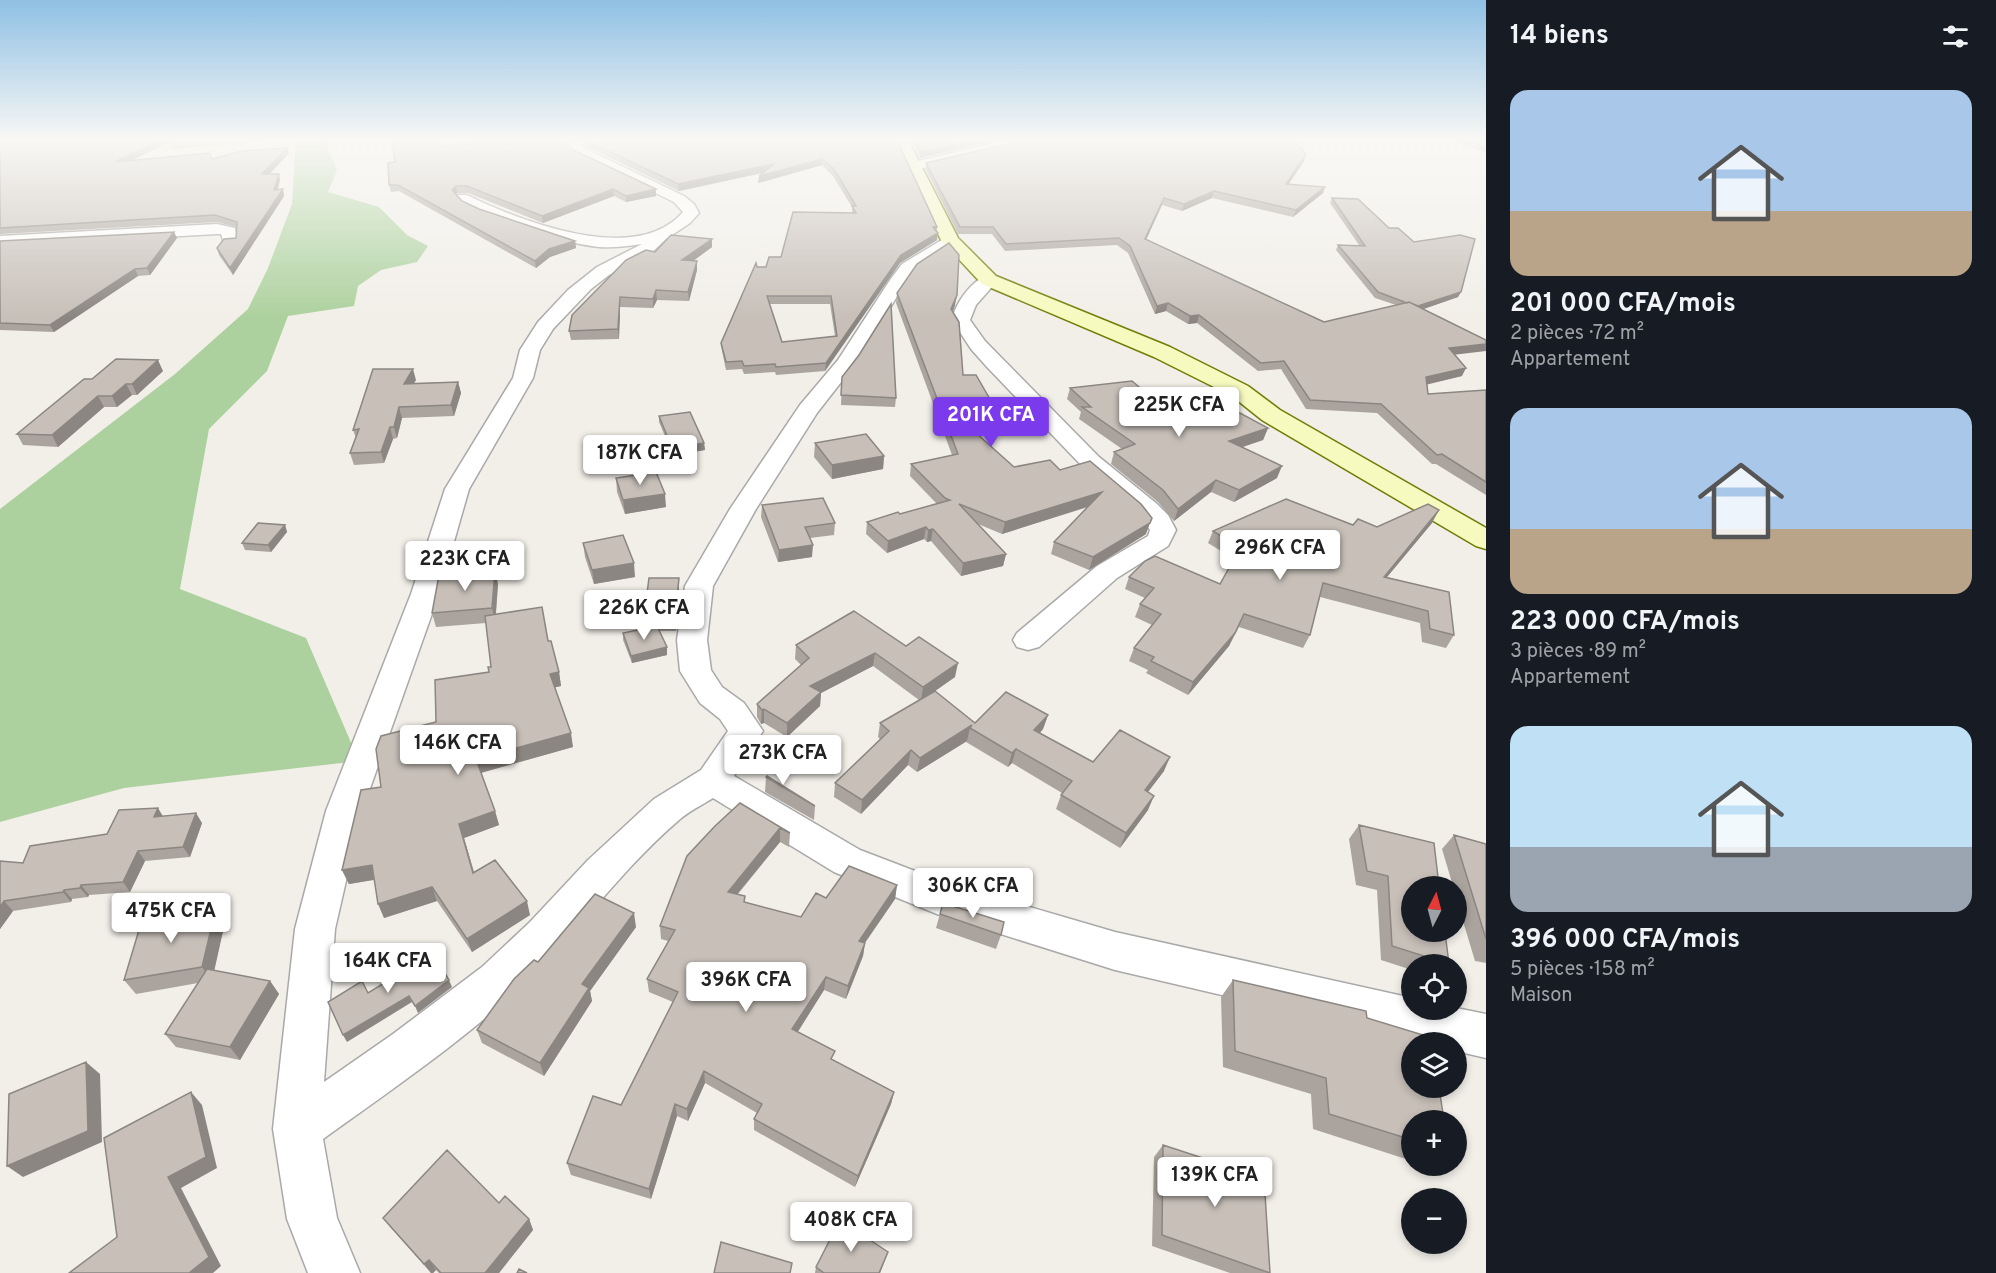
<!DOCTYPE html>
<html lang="fr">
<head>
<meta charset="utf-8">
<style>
	body { margin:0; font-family:Overpass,sans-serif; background:#20242c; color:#f1f3f6; height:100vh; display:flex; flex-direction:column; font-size:22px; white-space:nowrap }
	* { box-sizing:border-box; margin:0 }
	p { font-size:20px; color:#9ea1a6 }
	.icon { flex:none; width:33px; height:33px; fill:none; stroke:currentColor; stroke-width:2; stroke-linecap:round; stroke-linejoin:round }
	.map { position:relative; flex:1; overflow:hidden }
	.details { display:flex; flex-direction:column; background:#171b24; width:510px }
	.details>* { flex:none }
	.needle { width:39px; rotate:6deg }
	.buttons { position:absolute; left:1401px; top:876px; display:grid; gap:12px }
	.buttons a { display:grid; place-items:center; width:66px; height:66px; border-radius:50%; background:#171b24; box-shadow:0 3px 9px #0003; font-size:30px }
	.price { position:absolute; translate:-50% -51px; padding:0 14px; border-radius:6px; background:#fff; color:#222; font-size:20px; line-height:39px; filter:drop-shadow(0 2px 3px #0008) }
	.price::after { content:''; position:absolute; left:50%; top:36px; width:18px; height:14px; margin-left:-9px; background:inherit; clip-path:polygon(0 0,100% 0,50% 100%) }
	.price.current { background:#7c3aed; color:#fff }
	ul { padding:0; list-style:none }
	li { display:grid; align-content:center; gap:12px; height:318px; padding:0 24px }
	li span { display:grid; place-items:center; height:186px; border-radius:18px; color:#555 }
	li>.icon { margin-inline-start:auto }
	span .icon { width:108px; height:108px; fill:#fffc; stroke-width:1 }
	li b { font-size:26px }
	h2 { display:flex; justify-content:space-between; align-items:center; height:72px; padding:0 24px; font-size:26px }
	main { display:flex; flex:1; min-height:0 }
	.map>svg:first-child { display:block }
</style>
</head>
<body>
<main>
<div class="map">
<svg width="1486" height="1273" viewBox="0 0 1486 1273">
	<rect width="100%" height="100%" fill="#f2efe9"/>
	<path fill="#add19e" d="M165,140H295L172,149Z
		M296,140H324L337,170L328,192L379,207L407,235L428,246L417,262L381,270L358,286L354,306L288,316L267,371L209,429L180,589L306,638L359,761L124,788L0,822V509L175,374L248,309L268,268L292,204Z"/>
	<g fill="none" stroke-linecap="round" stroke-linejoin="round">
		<g stroke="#a9a9a9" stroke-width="3">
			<path id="street" d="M573,140H586L582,145L584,148L684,196L694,204L699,213L690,223L666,239L649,255L609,275L591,289L553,329L540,350L533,378L469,489L439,594L362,811L335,929L324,1082L393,1034L482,967L530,922L588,860L654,799L701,770L728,731L720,719L700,703L680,671L677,640L685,586L730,509L800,405L838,360L890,280L902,264L950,235L958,240L956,243L914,272L904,285L856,363L817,413L756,509L713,586L707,640L711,670L722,687L744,703L763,731L734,776L860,850L941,881L1115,932L1412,998V1010L1456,1008L1486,1014V1058L1456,1051V1042H1422L1115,970L937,914L834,872L713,798C702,805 689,811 679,820C617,873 572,941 512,995C453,1048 387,1093 323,1139L337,1218L360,1273H308L287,1219L273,1129L295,929L326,811L411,594L445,489L513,378L520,350L538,322L568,290L597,267L642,244C628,246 614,248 600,247C570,244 473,219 455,198L457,195H467C520,221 636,267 683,212L674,202L573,153L570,145Z
				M1006,140H1028L1026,143L915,170L908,166L910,163Z
				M217,224L235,228L238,240L236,243H224L221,234H217L0,246V236Z
				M989,275L995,276L998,280L976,305L970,320L985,341L1099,457L1157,504L1168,515L1176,530L1168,546L1117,578L1039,647L1028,650L1017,647L1013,640L1017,633L1097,566L1148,536L1150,530L1139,514L1083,467L987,367L971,349L952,320C955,304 972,279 989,275Z"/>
		</g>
		<g stroke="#707d05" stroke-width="3">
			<path id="secondary" d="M894,140H908L958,238L996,276L1170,347L1248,386L1280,410L1486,528V549L1476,546L1262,420L1232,396L1154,357L982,284L941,240Z"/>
		</g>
		<use href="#street" fill="#fff" fill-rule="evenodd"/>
		<use href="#secondary" fill="#f7fabf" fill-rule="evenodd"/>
	</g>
	<path fill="#aba49e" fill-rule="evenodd" d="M0,140L132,161L212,159L289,153L269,174L280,180L277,190L283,189L284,196L233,275L219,255L217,248L236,238L237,227L217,222L0,234Z
		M585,140H897L937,227V240L900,263L825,371L776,375L775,372L744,374L742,369L726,370L722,351L721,343L757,267H766L852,213V207L833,176L822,165L758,183L763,173L679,191L586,146ZM769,304H830L835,336L782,342Z
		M911,140H996L920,158Z
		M1454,140H1482L1486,148V153Z
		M569,144L571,149L656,189V196L626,202L614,196L543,223L468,193H457L456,194L462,201L479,209L575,241L576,248L550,257L536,268L399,191L391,192L389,185L395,162L438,147Z
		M1304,161L1288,185L1323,193L1293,217L1212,198L1182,211L1162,205L1146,240L1324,322L1396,305L1375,298L1336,250L1338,245H1359L1330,203L1332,198L1389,228L1461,292L1458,297L1423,309L1455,355L1462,376L1427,384L1428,394L1486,390V495L1436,464H1432L1377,413L1306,409L1281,369L1258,371L1197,323L1188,324L1166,311L1155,314L1128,253L1117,245L1005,251L992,234H958L926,170V163Z
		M177,238L150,275L138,276L54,332L0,330V241Z
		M712,247L693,261L697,270L689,301L657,300L653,308L620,307L619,339L571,340L569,331L655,252Z
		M897,293L955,305L953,312L963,375L991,401L989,412L950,410L1014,467L1060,470L1146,534L1089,570L1051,554L1054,542L1088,507L1002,534L978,524L1006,554L1003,566L961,576L931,541L927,542L924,539L887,553L866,534L867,522L937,504L910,476L911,464L952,455L896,303Z
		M163,371L137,395H132L117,407H104L58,447L23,445L17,434L92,379Z
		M842,377L896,398L895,407L841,405Z
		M416,380L414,383L458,382L461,393L454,416L402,418L397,438L393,439L384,463L354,465L350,453L356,438L353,430Z
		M1070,388L1150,396L1268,428L1263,440L1242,447L1277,478L1234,502L1211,492L1174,521L1158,502L1111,464L1114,452L1122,449L1079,419L1081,412L1067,399Z
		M659,416L704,443L705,450L673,455L659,422Z
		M815,443L884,456L883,469L832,479L814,457Z
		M616,478L666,507L625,514L617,492Z
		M762,505L835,523L834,535L810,538L812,557L778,562L761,517Z
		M1432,523L1387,577L1449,592L1454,635L1446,648L1422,642L1420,623L1320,597L1310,635L1303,648L1239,627L1229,646L1188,695L1146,673L1148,670L1129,661L1134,648L1152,625L1135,617L1140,604L1145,598L1125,589L1129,577L1220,584L1234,559L1208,543L1213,531L1353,525L1377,527Z
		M285,525L287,532L271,552L245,550L242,543Z
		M583,543L635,577L594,584L585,557Z
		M679,578V592L676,631H659L667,655L632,663L623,640V633L645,628L644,616Z
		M498,584L496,614L549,641L559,672L561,686L555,687L573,747L481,773L495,811L499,825L464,838L474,872L530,915L472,952L437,901L384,918L374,880L349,884L342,870L381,787L436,722L489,672L491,667L486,623L436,627L432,613Z
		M796,645L906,646L955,677L933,692L975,723L1048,715L1043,729L1040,733L1093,762L1164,771L1148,792V810L1120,848L1056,809L1061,795L1062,793L1012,763L1008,767L966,742L967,741L917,772L908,765L861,814L834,797L835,783L880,739L878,737L880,723L919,700L873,666L821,693L820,706L787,737L764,723L761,724L757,717V704L801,665L795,659Z
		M766,777L815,806L814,820L765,792Z
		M740,803L790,833L789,847L780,842L738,894L745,896V902L801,917L826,898L897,885L895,899L865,943L863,956L846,999L824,990L798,1032L834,1061L894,1092L891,1104L855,1187L754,1130V1119L757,1113L705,1083L688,1121L677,1116L651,1199L571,1175L567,1163L621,1105L673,1002L649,992L647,979L668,941L661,939L660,926Z
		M163,816L202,823L190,857L145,861L130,892L89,895L88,897L72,899L71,902L13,911L0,929V861L23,863L107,834Z
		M1359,825L1449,964H1412V970L1381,960L1377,890L1356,885L1349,839Z
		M1454,835L1486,844V963L1475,961L1456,898V886H1453L1442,849Z
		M943,903L1001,935L996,949L936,928Z
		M216,908L225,922L214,970L270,981L279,994L240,1060L176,1047L165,1034L198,983L136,994L124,980Z
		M636,927L590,991L592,1001L544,1076L482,1043L477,1030L538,962Z
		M1233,980L1367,1018L1412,1120V1161L1313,1129L1311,1094L1223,1067L1221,997Z
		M1163,1145L1269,1273H1230L1152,1246L1154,1157Z
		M499,1203L529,1219L533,1230L499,1273H439L436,1270L433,1273H431L391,1228L383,1218Z
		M888,1252L880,1273H815L816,1267Z"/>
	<path fill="#8b8681" d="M160,140H173L117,168L115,162Z
		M972,140H996L920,158L921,152Z
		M287,148L289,153L264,180L262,174Z
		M1306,154L1304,161L1284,191L1286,184Z
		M822,159V165L758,183L759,176Z
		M774,164V170L679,191L678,184Z
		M279,174L280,180L276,196L274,190Z
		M456,186L457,193L453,197L452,190Z
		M1325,187L1323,193L1293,217L1296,210Z
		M283,189L284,196L233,275L230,268Z
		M613,189L614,196L543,223L542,216Z
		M656,189V196L626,202V196Z
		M1214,191L1212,198L1182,211L1184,204Z
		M1164,198L1162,205L1143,246L1145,239Z
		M174,232L177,238L150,275L147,268Z
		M938,233L937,240L900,263L825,371L826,363L901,255Z
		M712,239V247L682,269V260Z
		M575,241L576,248L550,257L536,268L535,261L549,249Z
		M697,261V270L689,301L688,292Z
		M135,269L138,276L54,332L50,325Z
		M656,290L657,300L653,308V299Z
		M1461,292L1458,297L1415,312L1418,306Z
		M957,295L955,305L950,319L951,309Z
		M620,297V307L619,339L618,329Z
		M1168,303L1166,311L1155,314L1157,306Z
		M1199,315L1197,323L1188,324L1190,316Z
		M1486,344V351L1444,356L1449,348Z
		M158,360L163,371L137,395L132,384Z
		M1466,368L1462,376L1421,386L1426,377Z
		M413,369L416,380L407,395L404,384Z
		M458,382L461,393L454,416L451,405Z
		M126,384L132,395L117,407L112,396Z
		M98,396L104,407L58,447L52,435Z
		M399,407L402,418L397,438L394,427Z
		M390,427L393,439L384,463L381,452Z
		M1268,428L1263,440L1225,453L1229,441Z
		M704,443L705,450L673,455L672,448Z
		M884,456L883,469L832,479V465Z
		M1282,466L1277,478L1234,502L1239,490Z
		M1216,480L1211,492L1174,521L1178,509Z
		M1102,492L1099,503L1002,534L1005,522Z
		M665,494L666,507L625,514L623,500Z
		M1439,510L1432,523L1377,589L1384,577Z
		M1150,523L1146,534L1089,570L1093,557Z
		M285,525L287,532L271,552L268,545Z
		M926,527L924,539L887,553L888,541Z
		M933,529L931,541L927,542L928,530Z
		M813,545L812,557L778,562L779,550Z
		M1006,554L1003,566L961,576L963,563Z
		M634,563L635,577L594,584L592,570Z
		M495,570L498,584L495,622L492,608Z
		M679,578V592L676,631L675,617Z
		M1244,614L1229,646L1188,695L1193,682Z
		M667,647V655L632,663L631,656Z
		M875,653L873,666L821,693L820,706L787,737V723L810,686Z
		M958,663L955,677L921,701L923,687Z
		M559,672L561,686L553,688L550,674Z
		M764,709V723L761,724L762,710Z
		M1048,715L1043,729L1030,744L1034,730Z
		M972,725L970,728L967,741L917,772L920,758Z
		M571,733L573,747L480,773L476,759Z
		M1016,749L1012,763L1008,767L1012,753Z
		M911,750L908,765L861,814L862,800Z
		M1170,757L1164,771L1138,805L1145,790Z
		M1154,796L1148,810L1120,848L1126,833Z
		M158,808L164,818L154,817Z
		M495,811L499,825L464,838L478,886L459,824Z
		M196,813L202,823L190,857L183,847Z
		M780,828V842L728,905V892Z
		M138,851L145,861L130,892L123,882Z
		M372,865L378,879L349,884L342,870Z
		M81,885L89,895L88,897L80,888Z
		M897,885L895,899L857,954L859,941Z
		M432,887L437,901L384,918L378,904Z
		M64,890L72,899L71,902L63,892Z
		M4,901L13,911L0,929V907Z
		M527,901L530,915L472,952L467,939Z
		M216,908L225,922L212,981L202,967Z
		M634,913L636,927L590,991L592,1001L544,1076L540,1063L582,984Z
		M865,943L863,956L846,999L848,986Z
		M826,977L824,990L791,1042L792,1029Z
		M449,980L452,987L418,1013L415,1006Z
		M270,981L279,994L240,1060L230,1047Z
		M409,996L412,1002L347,1042L343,1035Z
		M86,1062L100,1074L102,1142L23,1177L7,1166Z
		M704,1071L705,1083L688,1121L687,1109Z
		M191,1092L202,1105L217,1168L181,1188L221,1266L213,1273H189L168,1177Z
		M894,1092L891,1104L855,1187L858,1176Z
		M675,1104L677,1116L651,1199L649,1189Z
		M529,1219L533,1230L499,1273H485Z
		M888,1252L880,1273H879Z
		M429,1260L436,1270L433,1273H431L424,1264Z"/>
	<path fill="#c7bfb8" stroke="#8b8681" stroke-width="1.5" fill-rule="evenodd" d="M0,140H160L115,162L209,153L212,159L242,151L287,148L262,174H279L274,190L283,189L230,268L217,248L224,239L236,238L237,222L215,215L0,228Z
		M392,140H435L438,147L470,143L472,140H567L571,149L656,189L626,196L613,189L542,216L467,186H456L452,190L462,201L479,209L575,241L549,249L535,261L398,185H389L388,163L395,162Z
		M585,140H897L937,227H933L938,233L901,255L826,363L776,367L775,364L744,366L742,361L726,362L721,343L756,263L757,267H766L769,257H781L793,212L856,213L852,206H856L834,169L822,159L759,176L774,164L678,184ZM767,296H831L837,336L782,342Z
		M914,140H972L921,152Z
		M1024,140H1295L1306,154L1286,184L1325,187L1296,210L1214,191L1184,204L1164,198L1145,239L1324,322L1409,302L1486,340V344L1449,348L1466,368L1426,377L1428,394L1486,390V482L1442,454L1437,455L1381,404L1310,400L1284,361L1261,363L1199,315L1190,316L1168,303L1157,306L1130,246L1119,238L1006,244L993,227H960L926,163Z
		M1467,140H1482L1486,142V148Z
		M1332,198L1358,199L1389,228H1398L1414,242L1460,235L1475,239L1461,292L1418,306L1409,302L1407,303L1378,292L1338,245L1365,246Z
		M174,232L147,268L135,269L50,325L0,323V241Z
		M671,235L712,239L682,260L697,261L688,292L656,290L653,299L620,297L618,329L569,331L572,315L626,260L646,250L655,252Z
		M949,243L959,255L957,295L951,309L959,322L963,375H976L991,401L937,398L1014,467L1050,460L1060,470L1090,461L1141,504L1152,518L1150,523L1093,557L1054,542L1102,492L1005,522L959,504L1006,554L963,563L933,529L928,530L926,527L888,541L867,522L898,512L900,514L950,500L945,498L911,464L958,454L897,293L917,264Z
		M891,304L896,398L841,395L842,377L859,355Z
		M116,359L158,360L132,384H126L112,396H98L52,435L17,434L84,379H92Z
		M373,369H413L404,384L458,382L451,405L399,407L394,427H390L381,452L350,453L359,429L353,430Z
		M1132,381L1150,396L1199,391L1268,428L1229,441L1282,466L1239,490L1216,480L1178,509L1163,490L1114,452L1135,444L1082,407H1091L1070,388Z
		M690,412L704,443L672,448L659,416Z
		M866,434L884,456L832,465L815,443Z
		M656,472L665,494L623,500L616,478Z
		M823,498L835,523L805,527L813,545L779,550L762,505Z
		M1286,499L1353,525L1358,519L1377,527L1428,504L1439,510L1384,577L1449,592L1454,635L1430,629L1428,611L1323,583L1310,635L1244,614L1235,633L1193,682L1151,661L1154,657L1134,648L1161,614L1140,604L1154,588L1129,577L1145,561L1155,556L1220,584L1240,548L1213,531Z
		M258,523L285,525L268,545L242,543Z
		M623,535L634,563L592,570L583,543Z
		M495,570L492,608L432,613L439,575Z
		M649,578H679L675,617L644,616Z
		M542,607L548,641H551L559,672L550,674L571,733L476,759L495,811L459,824L473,873L495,860L527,901L467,939L432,887L378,904L372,865L342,870L361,790L381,787L376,749L381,736L436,722L435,680L489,672L488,667H491L485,616Z
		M854,611L906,646L919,637L958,663L923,687L875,653L810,686L821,692L787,723L764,709L762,710L757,704L809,658L796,645Z
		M657,626L667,647L631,656L623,633Z
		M935,691L975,723L1006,692L1048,715L1034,730L1093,762L1120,730L1170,757L1145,790L1154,796L1126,833L1061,795L1072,781L1016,749L1012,753L970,728L972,725L920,758L911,750L862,800L835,783L889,731L880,723Z
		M767,776L815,806L766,777Z
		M740,803L790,833L780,828L728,892L745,896L744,902L801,917L816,893L826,898L849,866L897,885L859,941L865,943L848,986L826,977L792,1029L835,1051L831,1059L894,1092L858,1176L754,1119L762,1104L704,1071L687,1109L675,1104L649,1189L567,1163L593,1096L621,1105L678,992L647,979L675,930L660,926L687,856L715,826Z
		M158,808L154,817L196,813L183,847L138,851L123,882L81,885L80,888L64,890L63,892L4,901L0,907V861L23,863L30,846L107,834L119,810Z
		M1359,825L1434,843L1439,886H1412V932H1445L1449,964L1392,946L1388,876L1367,871Z
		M1454,835L1486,844V939Z
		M595,894L634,913L582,984L589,988L540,1063L477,1030L514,979L534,960L538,962Z
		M943,903L1004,922L1001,935L940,914Z
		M216,908L202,967L124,980L142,920Z
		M433,953L449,980L415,1006L409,996L343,1035L328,1002L362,981L368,993Z
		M207,969L270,981L230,1047L165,1034Z
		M1233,980L1366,1011L1367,1018L1433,1038V1042H1412V1088H1439L1444,1120H1412V1140L1329,1114L1326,1078L1235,1051Z
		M86,1062L88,1131L7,1166L9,1094Z
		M191,1092L206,1157L168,1177L209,1257L189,1273H69L117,1237L104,1138Z
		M1163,1145L1264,1178L1270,1273L1162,1235Z
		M447,1150L499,1203L505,1196L529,1219L485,1273H441L429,1260L424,1264L383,1218Z
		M840,1220L888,1252L879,1273H824L816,1267Z
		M721,1242L792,1263L790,1273H714Z
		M519,1269L527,1273H517Z"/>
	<linearGradient id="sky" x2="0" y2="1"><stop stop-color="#8fc0e4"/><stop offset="0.44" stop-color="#f9f8f5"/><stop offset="1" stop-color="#f9f8f5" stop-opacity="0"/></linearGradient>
	<rect width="1486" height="318" fill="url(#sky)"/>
</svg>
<div class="buttons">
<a><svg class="needle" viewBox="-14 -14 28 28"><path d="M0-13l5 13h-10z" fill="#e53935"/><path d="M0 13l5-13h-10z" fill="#9ea1a6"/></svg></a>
<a><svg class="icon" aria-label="locate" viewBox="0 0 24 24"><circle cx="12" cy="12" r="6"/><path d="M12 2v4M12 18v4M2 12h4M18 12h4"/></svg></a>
<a><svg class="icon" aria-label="layers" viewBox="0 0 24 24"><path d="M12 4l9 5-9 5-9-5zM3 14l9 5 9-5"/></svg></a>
<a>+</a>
<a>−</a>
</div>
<b class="price" style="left:1179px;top:438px">225K CFA</b>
<b class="price current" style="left:991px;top:448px">201K CFA</b>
<b class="price" style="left:640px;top:486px">187K CFA</b>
<b class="price" style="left:1280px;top:581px">296K CFA</b>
<b class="price" style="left:465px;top:592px">223K CFA</b>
<b class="price" style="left:644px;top:641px">226K CFA</b>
<b class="price" style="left:458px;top:776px">146K CFA</b>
<b class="price" style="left:783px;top:786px">273K CFA</b>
<b class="price" style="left:973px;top:919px">306K CFA</b>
<b class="price" style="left:171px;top:944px">475K CFA</b>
<b class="price" style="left:388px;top:994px">164K CFA</b>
<b class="price" style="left:746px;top:1013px">396K CFA</b>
<b class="price" style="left:1215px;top:1208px">139K CFA</b>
<b class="price" style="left:851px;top:1253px">408K CFA</b>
</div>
<section class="details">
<h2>14 biens<svg class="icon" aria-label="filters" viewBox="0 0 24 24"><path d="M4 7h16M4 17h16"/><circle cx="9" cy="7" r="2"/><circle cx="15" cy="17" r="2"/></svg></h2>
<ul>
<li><span style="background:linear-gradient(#a9c7e8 65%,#b9a48a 0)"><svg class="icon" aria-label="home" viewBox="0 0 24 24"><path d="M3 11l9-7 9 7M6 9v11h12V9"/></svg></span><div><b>201 000 CFA/mois</b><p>2 pièces · 72 m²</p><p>Appartement</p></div></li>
<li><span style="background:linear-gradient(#a9c7e8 65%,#b9a48a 0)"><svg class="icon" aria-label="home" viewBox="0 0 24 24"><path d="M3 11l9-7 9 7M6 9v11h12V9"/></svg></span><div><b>223 000 CFA/mois</b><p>3 pièces · 89 m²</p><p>Appartement</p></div></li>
<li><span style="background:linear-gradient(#bfe0f5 65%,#9aa5b1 0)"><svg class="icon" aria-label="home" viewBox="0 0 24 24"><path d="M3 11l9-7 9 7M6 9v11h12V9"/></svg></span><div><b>396 000 CFA/mois</b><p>5 pièces · 158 m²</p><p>Maison</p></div></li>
</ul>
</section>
</main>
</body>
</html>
